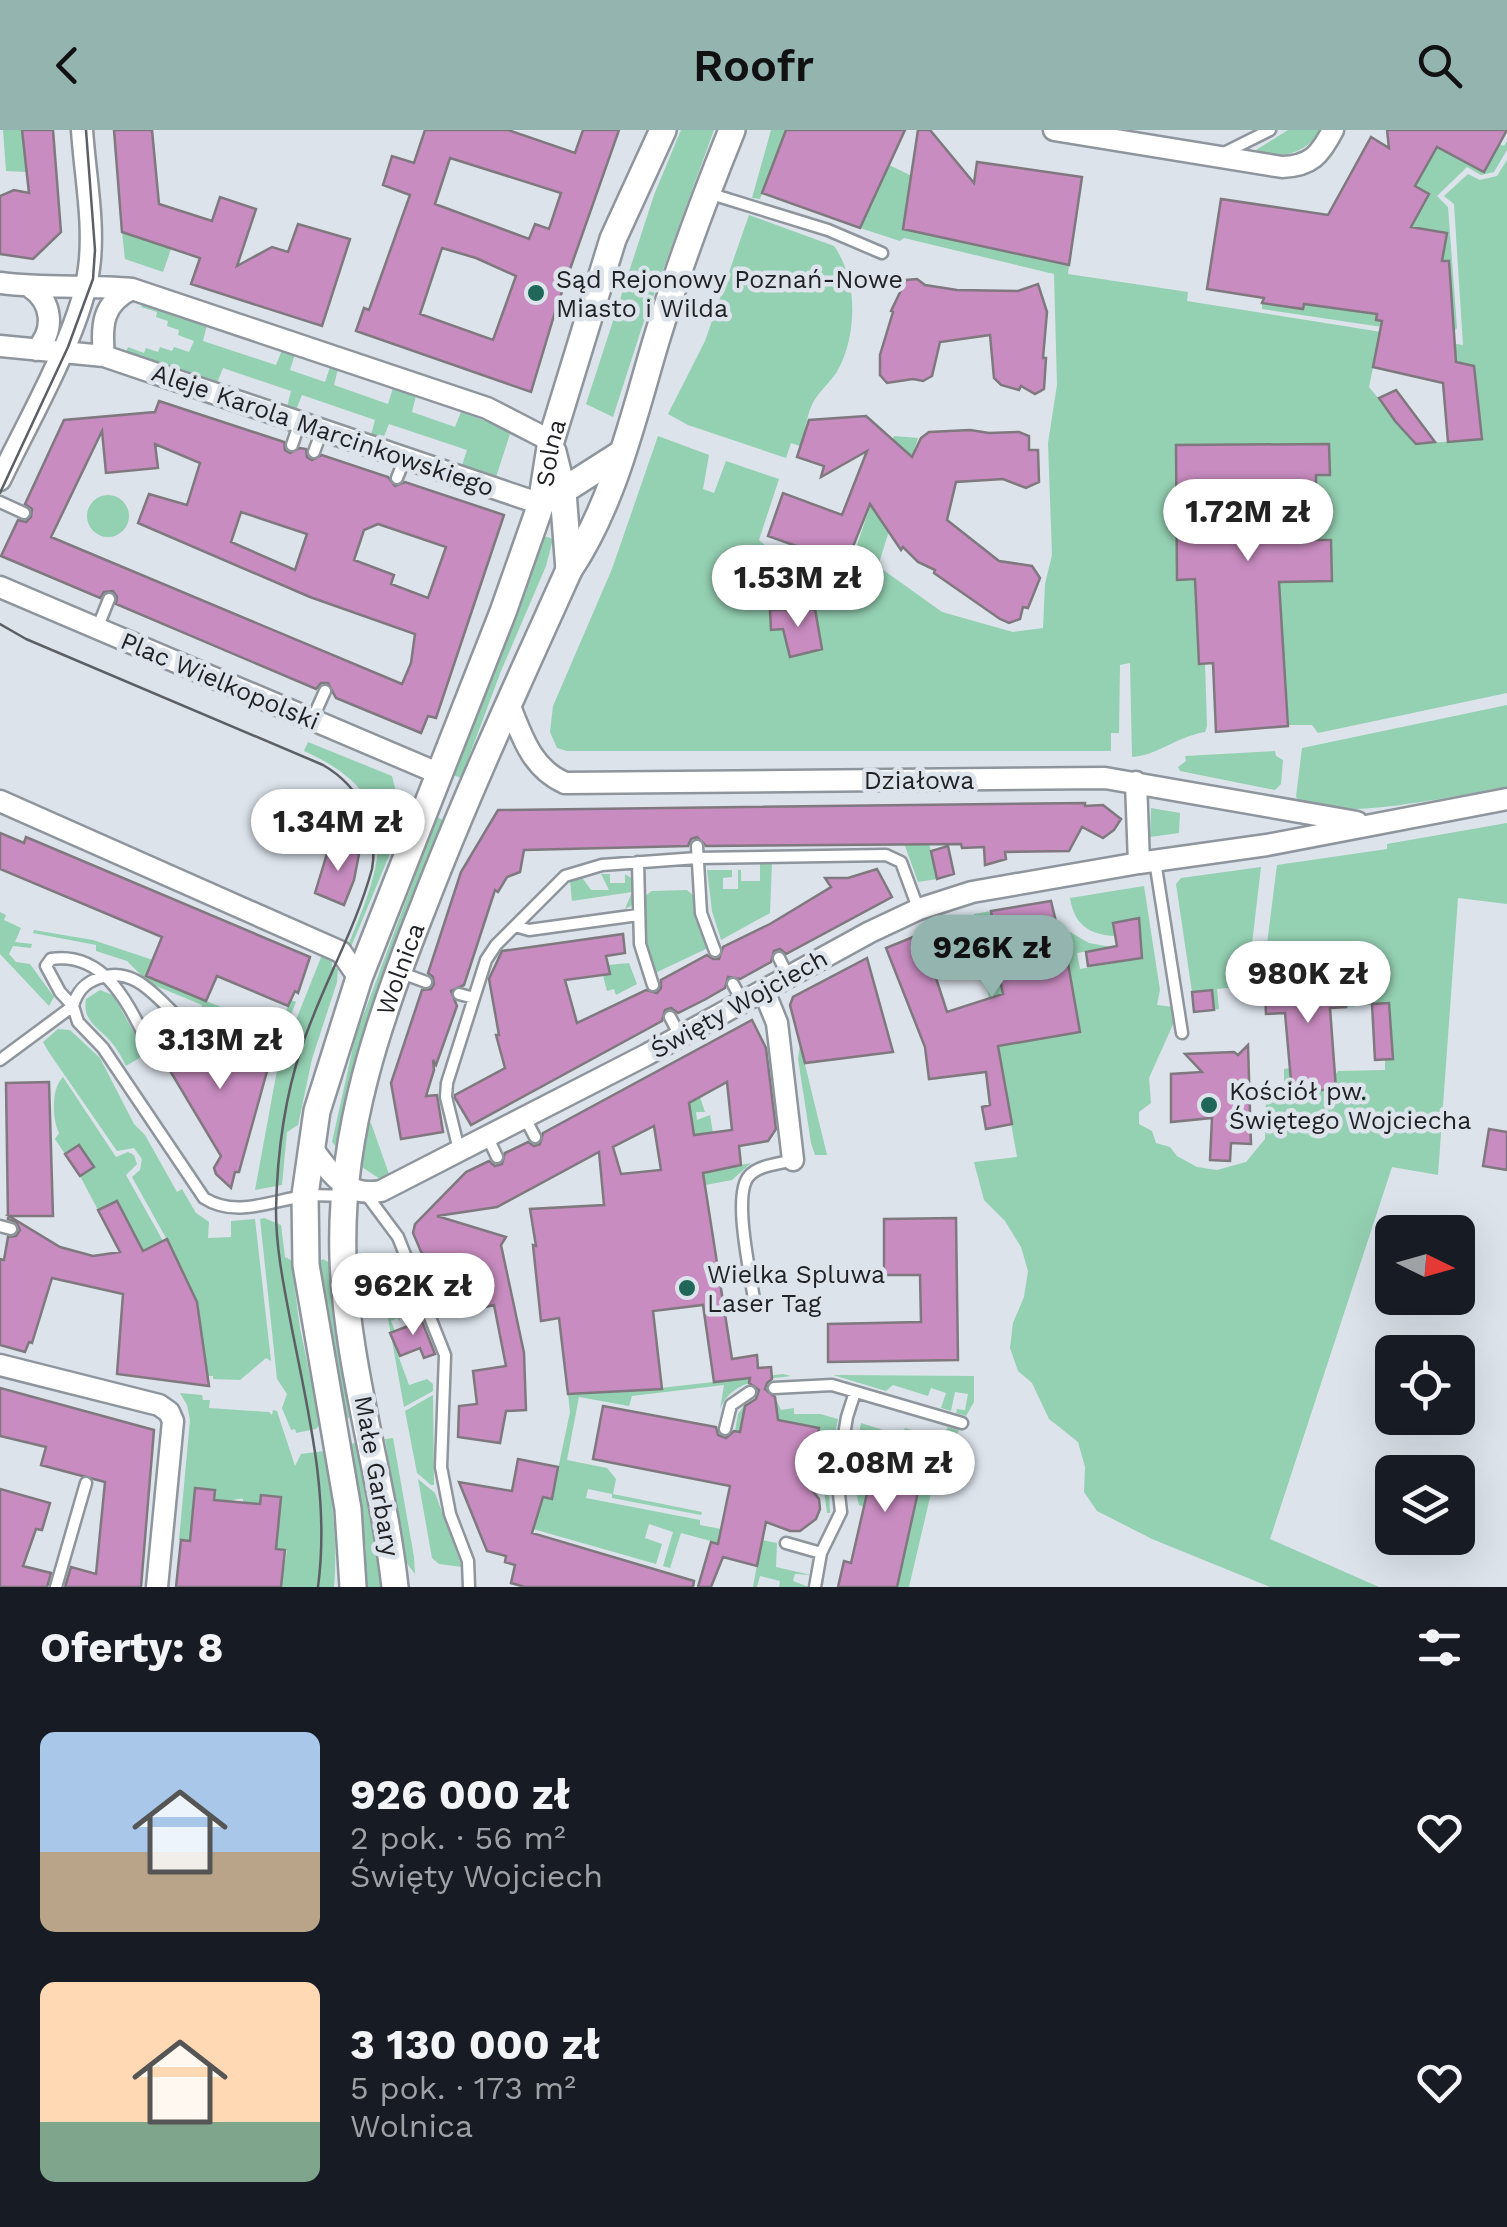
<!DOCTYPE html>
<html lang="pl">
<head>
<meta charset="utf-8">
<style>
	body { margin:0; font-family:"Work Sans",sans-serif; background:#242831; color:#f1f3f6; height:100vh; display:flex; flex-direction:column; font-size:38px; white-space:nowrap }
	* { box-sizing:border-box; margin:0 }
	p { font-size:32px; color:#9ea1a6 }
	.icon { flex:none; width:55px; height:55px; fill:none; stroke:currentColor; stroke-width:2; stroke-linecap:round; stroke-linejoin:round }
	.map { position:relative; height:1457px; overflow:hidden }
	.details { display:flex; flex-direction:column; background:#171b24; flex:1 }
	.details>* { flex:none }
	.needle { width:65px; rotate:95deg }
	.buttons { position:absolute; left:1375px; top:1085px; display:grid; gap:20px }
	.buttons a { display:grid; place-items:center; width:100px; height:100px; border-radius:15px; background:#171b24; box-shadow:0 10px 40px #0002; font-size:50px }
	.price { position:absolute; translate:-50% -85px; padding:0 22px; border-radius:35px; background:#fff; color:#222; font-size:32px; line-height:65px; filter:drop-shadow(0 2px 5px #0008) }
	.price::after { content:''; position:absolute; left:50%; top:60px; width:30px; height:22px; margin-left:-15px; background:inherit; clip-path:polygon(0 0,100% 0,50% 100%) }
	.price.on { background:#93b4af; color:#111 }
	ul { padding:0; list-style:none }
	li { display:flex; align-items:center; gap:30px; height:250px; padding:0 40px }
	li span { display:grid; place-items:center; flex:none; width:280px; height:200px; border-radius:15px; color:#555 }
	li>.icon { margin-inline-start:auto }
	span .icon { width:120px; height:120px; fill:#fffc; stroke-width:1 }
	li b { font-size:42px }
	h2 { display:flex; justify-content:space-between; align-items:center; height:120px; padding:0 40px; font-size:42px }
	header { display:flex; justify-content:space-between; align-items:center; height:130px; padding:0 40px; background:#93b4af; color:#111; font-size:45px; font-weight:600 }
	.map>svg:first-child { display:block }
</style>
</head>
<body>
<header><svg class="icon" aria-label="back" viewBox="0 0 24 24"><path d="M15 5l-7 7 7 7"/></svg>Roofr<svg class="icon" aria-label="search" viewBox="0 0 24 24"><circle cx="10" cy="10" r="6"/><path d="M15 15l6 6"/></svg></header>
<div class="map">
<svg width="1507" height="1457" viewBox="0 0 1507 1457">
	<rect width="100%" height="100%" fill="#dce3eb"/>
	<path fill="#94d0b2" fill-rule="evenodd" d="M22,0L26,42L6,41L3,0Z
		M681,0H714L641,200L613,287L586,274L654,65Z
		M771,0H786L760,69L752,68Z
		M1288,0H1322C1306,23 1281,31 1256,20Z
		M1507,11V20L1494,42L1481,45L1467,37L1437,66L1448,77L1457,198L1449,207L1262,179V173L1303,179L1304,174L1377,184V190L1453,202L1450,148L1440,146L1447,103L1403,96L1413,78L1419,82L1429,64L1415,56L1437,17L1483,42L1499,14L1504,16Z
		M1507,30V563L1318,603L1312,595H1289L1278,445L1205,533L1207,596L1205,602C1176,607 1156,626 1132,627L1130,533L1120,535L1119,603H1111V621H567L557,618L550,602L553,576L612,439L658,306L709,325L703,359L714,363L726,331L779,349L759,410L766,416L842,444L854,419L942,482L1013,502L1043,498L1045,454L1052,425L1048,313L1057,255L1054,144L904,108L900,111L860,98L889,35L912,46L903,99L1005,121L1036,80L1030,127L1069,135L1068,144L1188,162L1187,171L1463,215L1454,74L1444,66L1468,44L1480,50L1497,46ZM1378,214L1474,236L1482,309L1416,314L1369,257Z
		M749,85L834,116C858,149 857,203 839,238C832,252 816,263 811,277C806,289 805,303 800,316L791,313L786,328L688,295L668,284L705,211Z
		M122,102L171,119L163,142L125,129Z
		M143,173L207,195L203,211L276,235L282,220L295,224L290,240L325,252L330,237L338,239L334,255L388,274L393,258L416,266L412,282L455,297L461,282L494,294L510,304L496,347L462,335L467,320L389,294L383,309L371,305L375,290L302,265L296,280L287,277L291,261L223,238L217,253L126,222L128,217L144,223L146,218L158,222L160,217L172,221L174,217L189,222L194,211L178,205L179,200L167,196L168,191L156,187L157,182L141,177Z
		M894,306L918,308L879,433L856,418Z
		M87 386a21 21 0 1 1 42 0a21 21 0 1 1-42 0Z
		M544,406L553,409L546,436L501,541L461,648L453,645L518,484Z
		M1507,575V657C1466,663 1323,697 1296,667L1302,618Z
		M308,612L392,646L399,674L409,678L351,817L349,813C384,730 406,666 304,621Z
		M1275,621L1276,626L1283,630L1281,654L1275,660L1180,641L1178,637L1186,631L1185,626Z
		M1151,678L1180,683L1179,703L1150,707Z
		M437,687L445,691L363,906L349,954L338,1019L332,1012L355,908Z
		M1507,693V774L1458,768L1438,1045L1392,1037L1270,1409L1379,1457H1270L1152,1409L1097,1381L1084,1362L1085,1337L1078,1312L1049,1289L1032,1253L1018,1241L1010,1218L1013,1193L1024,1167L1028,1141L1021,1117L1005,1091L984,1070L974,1032L1017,1027L974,784L991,781L1011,913L1070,802L1089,813L1111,817L1077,823L1080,839L1142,828L1139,789L1113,793L1115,806C1089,805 1074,794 1070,768L1144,756L1160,860L1157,875L1174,877L1175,890L1149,948L1151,973L1139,982V994L1152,1001L1156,1013L1170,1017L1177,1026L1197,1037L1217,1040L1246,1032L1265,1009L1266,967L1284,966V939L1290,938L1292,962L1335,960V945L1338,941L1385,940V929L1393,928L1389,873L1346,877L1345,860L1318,861L1316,826L1289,828L1291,859L1261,861L1277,735L1387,719V714Z
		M904,713H929L937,749L918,752Z
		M760,732H772L770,783L721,810L712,781L707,740H732V747L723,748V759H738V740H741V751H760Z
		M1261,737L1247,856L1217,859L1219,879L1214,880L1212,860L1192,862L1176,754L1181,748Z
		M601,744H610V753H625V744L631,748L635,766L631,776L625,779L632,762L572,771L570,751L581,746L591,760H609Z
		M687,760L695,767L696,784L708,818L653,844L644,815L646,765L652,761Z
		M0,782L6,785L4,790L21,798L15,812L32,814L31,818L13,816L9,824L16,832L30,834L54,867L49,876L0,824Z
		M34,800L93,810L153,830L147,847L278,900L291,870L296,872L281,910L268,907L270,900L253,899L248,908L200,894L198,890L202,875L149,853L127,831L96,821V815L33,803Z
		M324,820L332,826V837L338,839L337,852L312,929L298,995L287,1002L282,1055L255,1060L278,935Z
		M629,833L637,854L616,865L614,859L607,861L603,845L609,844L608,835Z
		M100,860L113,865L146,924L126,936C122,928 118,920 112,913C99,897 82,892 86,869Z
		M58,899L70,900L100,928L134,994L145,1005L177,1062L182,1059L196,1083L209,1092L208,1108L231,1107V1091L255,1089L271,1231L266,1228L240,1250L213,1249V1246H208L197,1172L176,1126L132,1047L140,1040L142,1029L134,1018L117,1021L48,921L43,912Z
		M800,914L827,1025H815L811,1013L798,929Z
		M63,947L116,1027L128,1022L134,1025L137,1034L126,1045L163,1111L143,1121L117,1072L98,1080L80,1046L93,1037L79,1015L65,1024L55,1009L59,1003C52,988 51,959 63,947Z
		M700,967L705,982H696L697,990L710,985L713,1003L695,1044L751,1033L732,1050L684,1059L690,971Z
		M367,992L371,993L389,1044L380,1049L362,1037Z
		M264,1088L281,1095L285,1127L291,1130L300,1198L320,1294L316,1299L296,1303L295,1299L291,1300L282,1278L287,1264L277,1249L260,1089Z
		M390,1128L402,1139L393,1162L389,1164L401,1192L397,1188L391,1191L395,1201L391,1206L409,1255L427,1249L433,1254V1261L404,1277L385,1172Z
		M323,1129L330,1133L356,1286L344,1289L317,1133Z
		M783,1244L791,1246C763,1250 733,1249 720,1279L724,1255L632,1266L629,1276L579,1267L567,1330L607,1338L616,1349L613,1364L702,1382L701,1385L612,1368V1364L588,1359L586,1368L700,1390V1395L721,1399V1402L777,1413L776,1437L811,1445L795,1444L793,1451L809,1457H779L780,1451L760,1446L757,1457H753L759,1424L681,1403L670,1438L663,1436L673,1402L649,1394L645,1408L662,1414L656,1434L533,1399L543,1367L552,1368L570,1282L568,1264L642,1256L643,1260Z
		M833,1245L974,1246V1272L966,1286L956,1283L957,1279L965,1280L968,1264L955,1262L951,1281L941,1278L946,1263L931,1258L928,1266L893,1255L886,1261Z
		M180,1263L202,1265L203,1270H210L209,1278L269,1282L272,1285L273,1280L277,1281L295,1336L301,1324L324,1321C332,1366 338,1411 334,1457H281L287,1420H276L280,1367L262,1365L260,1375L243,1373V1369C238,1368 235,1370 230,1371C218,1375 206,1365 195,1359L190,1413L179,1410L190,1290L187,1275Z
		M433,1265L434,1355H431L417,1343L405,1281Z
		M775,1267L781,1280L794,1278V1284H820L838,1289L828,1341L830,1383H827L824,1361L810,1346L784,1291L744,1283L740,1302L735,1301L738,1284L745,1274Z
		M861,1293L902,1306L905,1298L940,1309L948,1297L959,1300L935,1346L909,1457H897L927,1321L867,1308L860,1338L872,1342L864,1377L859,1375L851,1343Z
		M393,1308L414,1427L415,1444L406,1432L385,1309Z
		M361,1312L384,1457H366V1419L349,1314Z
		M418,1349L435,1363L462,1437L439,1434L432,1428Z"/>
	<path fill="#c88cc0" stroke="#7f787e" stroke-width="2.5" fill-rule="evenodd" d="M22,0H53L61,102L33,129L0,124V66L14,60L29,63Z
		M114,0H152L159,74L212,91L220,67L256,79L237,136L272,117L288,122L298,94L350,109L322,196L191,154L200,128L122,102Z
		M425,0H508L575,23L583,0H619L556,179L531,262L356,201L364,178L369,180L410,65L383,55L392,26L414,33ZM450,28L561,63L549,99L535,94L529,109L435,74ZM442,118L476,128L516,146L493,210L420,184Z
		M786,0H905L860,98L762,63Z
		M918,0H930L974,53L977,32L1082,47L1069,135L903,99Z
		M1387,0H1507L1484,42L1437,17L1415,56L1429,64L1411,97L1447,103L1442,131H1449L1456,232L1474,236L1482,309L1448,312L1443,253L1373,237L1382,191L1376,190L1377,184L1304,174L1303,179L1262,173L1264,168L1207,159L1221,69L1328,85L1371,7L1389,18Z
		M917,149L925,155L957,160L1018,161L1038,154L1047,182L1043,228H1046L1044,259L1035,264L1021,256L1019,260L1001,255L994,248L990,205L940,212L932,246L923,251L913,249L887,253L880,245V225L893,182L891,181L906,150Z
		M1396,260L1435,312L1416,314L1395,291L1379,268Z
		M159,271L284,312L285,320L290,323L300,318L306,319L307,327L312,330L322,325L388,347L395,356L405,352L504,385L436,588L428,586L421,603L336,568L328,553H321L316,559L116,474L117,467L113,461L104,462L100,468L1,426L18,390L26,392L31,387L32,379L25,374L64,290L155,282ZM102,301L106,343L158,338L155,314L200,333L187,375L149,364L138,393L310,467L415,504L411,533L402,554L51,407ZM241,382L307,404L295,440L231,412ZM378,394L446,417L428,468L391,454L394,445L354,430L364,400Z
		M866,286L912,327L921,308L929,302L970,300L989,303L1019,302L1029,306V320H1038L1039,352L1026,358L1003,349L956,352L947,390L999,431L1032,436L1040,448L1028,478L1023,477L1020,489L1009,493L1000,489L934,443L935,440L918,432L903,417L901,420L870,374L842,444L822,437L827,427L768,406L783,363L842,385L867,321L821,347L824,336L797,327L809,290Z
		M1329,314L1330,345H1316V410H1331L1332,451L1279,452L1288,596L1216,602L1213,533L1199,534L1195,449L1177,450L1176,315Z
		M815,479L822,519L790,527L783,499L771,500L770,480Z
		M1085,673V676L1103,675L1121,689L1114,700L1103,708L1082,697L1069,721L1005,722L1006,729L985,735L984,717L962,718L961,714L706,716L697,707L691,709L688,716L524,720L520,742L507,747L498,762L495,760L464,855L451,861L457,876L436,935L433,930L434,940L426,966L437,965L443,1002L401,1009L391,953L422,860L431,859L434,854L433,847L428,843L461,742L498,680Z
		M0,703L24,713L26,707L310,827L298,863L295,861L288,876L217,846L206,871L146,846L162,807L0,739Z
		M330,714L359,724L354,750L344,775L315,763Z
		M948,716L954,744L937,749L931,721Z
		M877,739L892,767L786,824L780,819L774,821L771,832L740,849L728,847L725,858L706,869L678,883L671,878L665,880L662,891L471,995L455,968V965L505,938L496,905H499L489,849L502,821L623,804L625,823L606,826L610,844L565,850L577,893L646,860L657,863L661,858V850L707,825L713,829H719L723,817L770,794L831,757L825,748H848Z
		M1051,771L1058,800L1062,799L1080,902L998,916L1012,994L986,999L982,977L990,975L986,942L929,949L925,917L886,818L933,799L947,845L936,848L947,882L1003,864L999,845L1003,844L991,781Z
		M1139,788L1142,828L1088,836L1086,822L1117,816L1113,793Z
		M1316,826L1318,861L1345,859L1346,877L1330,878L1336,959L1292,962L1285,883L1266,884L1265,860L1291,859L1289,828Z
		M867,828L893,922L805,933L790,875L793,867Z
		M1212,860L1214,880L1194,882L1192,862Z
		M1389,873L1393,929L1375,930L1372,874Z
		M752,890L766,918L776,999L768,1011L739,1016L741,1035L703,1043L732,1229L757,1225L758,1238L771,1237L772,1249L767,1253L765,1259L775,1267L778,1290L819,1298L808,1355L819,1369L820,1379L816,1389L800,1401H790L766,1392L757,1436L723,1427L711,1457H698L711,1412L718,1414L730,1356L593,1329L603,1276L716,1297L718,1305L726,1308L734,1301L740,1302L745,1276L756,1269L759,1260L749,1253L750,1248L714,1252L703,1175L653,1181L662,1259L568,1264L559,1188L541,1191L533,1115L536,1116L530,1079L604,1075L599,1022L497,1077L437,1086L506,1107L501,1115L524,1223L526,1280L506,1281L500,1313L458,1307L459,1276L477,1274L473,1241L506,1236L494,1175L476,1179L467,1138L434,1152L413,1103L415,1094L466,1042L489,1031L495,1036L502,1034L505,1023L528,1012L534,1016L540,1014L543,1003ZM727,952L732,1000L694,1005L689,973ZM654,996L661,1040L621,1044L613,1017Z
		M162,903L250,927L257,904L276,909L239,1042H235L231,1058L216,1044L214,1038L221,1026L160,924L155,908Z
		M1248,915L1251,1014L1231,1013L1230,1031L1210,1030L1212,988L1171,992V944L1202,942L1185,924L1234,922L1238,925Z
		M49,952L53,1086H9L60,1117L93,1126L120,1122L98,1080L117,1071L143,1121L167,1109L197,1172L209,1256L117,1244L123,1164L52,1148L32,1213L29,1212L25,1222L0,1215V1129L4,1130L8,1107L16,1106L20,1100L16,1092L8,1089L6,953Z
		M1489,999L1507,1002V1040L1483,1036Z
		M79,1015L94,1037L80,1046L65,1024Z
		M956,1088L958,1230L828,1232V1194L921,1192L920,1145H884V1089Z
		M419,1184L435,1224L424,1228L420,1218L400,1226L390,1203L411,1195L408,1189Z
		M0,1258L154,1300L141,1457H65L71,1437L96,1444L105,1352L41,1335L46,1317L0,1306Z
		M866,1307L927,1321L897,1457H838L844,1431L851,1433L872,1342L860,1339Z
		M518,1329L558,1337L552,1369L543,1367L532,1403L694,1451L693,1457H525L511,1453L515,1435L505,1432L506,1426L487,1421L459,1352L512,1361Z
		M195,1358L215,1360L214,1370L260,1374L261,1365L281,1367L276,1419L285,1420L281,1457H176L181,1410L190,1411Z
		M0,1359L50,1373L42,1400L36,1399L23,1436L51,1443L47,1457H0Z"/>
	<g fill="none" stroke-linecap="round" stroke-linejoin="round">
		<g stroke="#8f959c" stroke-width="15">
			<path id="service" d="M1224,23L1270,0
				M708,63L828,100L882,123
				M292,315L300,292
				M314,322L322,300
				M397,348L405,328
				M0,372L24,383
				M97,499L109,469
				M312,590L325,561
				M697,716L701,783L715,821
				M1155,731L1182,903
				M638,732L640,814L653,855
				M515,796L529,800L638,785
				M779,828L788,846
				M399,842L426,852
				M733,854L743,873
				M459,864L474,868
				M670,887L680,906
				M246,917C231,912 213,910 199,903C166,886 143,832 99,848C84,853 77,862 73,876L78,892L103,918L204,1068C235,1088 271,1071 304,1066C317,1064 331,1066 344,1066
				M0,930L73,876L60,862L46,836L51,829C108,821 130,879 152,921
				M525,988L535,1007
				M488,1008L497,1027
				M459,1020L446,967L447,953L486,830L496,815L565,746L602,735L697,728L886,725L901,732L918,778
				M366,1064L398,1107L445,1225L441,1337L450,1384L468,1431L469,1457
				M0,1096L11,1099
				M754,1170C751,1145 732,1065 749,1046C758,1035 780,1034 793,1030
				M774,1258L832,1255L962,1293
				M725,1299L731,1275L750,1262
				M786,1413L821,1423
				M56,1457L86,1353
				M815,1457L821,1423L841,1382L837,1346L847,1287L855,1262"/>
		</g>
		<g stroke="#8f959c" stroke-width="25">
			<path id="minor" d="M1054,0L1282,37C1311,36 1320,25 1333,0
				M0,153C44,159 88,155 132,159L487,278L551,311
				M30,157C53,172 55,201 36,220
				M0,216L104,226L541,374
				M104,226C101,196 102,173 132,159
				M0,350C27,293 82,199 89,138C95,94 85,45 82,0
				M0,457L440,644
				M509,574C522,606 531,638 565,653L1105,648L1357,692
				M1136,652L1139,733
				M0,671L341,822L359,848
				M764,861L777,893L793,1030
				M310,1015C329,1041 345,1068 381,1061L646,925L870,802L919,779L972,762L1139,733L1267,715L1507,669
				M0,1235L159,1275L169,1282L173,1291L157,1457"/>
		</g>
		<g stroke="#8f959c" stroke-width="30">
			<g id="tertiary">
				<path d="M553,322L563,362L569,440"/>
				<path d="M550,369L619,325"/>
				<path id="s1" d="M353,1457L348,1379L306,1135L305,1065L317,981L359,848L503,482L541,374L551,311L613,109L663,0"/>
				<path id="s2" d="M395,1457C383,1348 346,1235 343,1127C339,1003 379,888 424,775C468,661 519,551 569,440C614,373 633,288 656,211C678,139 704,69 732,0"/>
			</g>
		</g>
		<use href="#service" stroke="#fff" stroke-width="10"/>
		<use href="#minor" stroke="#fff" stroke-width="20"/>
		<use href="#tertiary" stroke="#fff" stroke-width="25"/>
		<path stroke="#5c6065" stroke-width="2.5" d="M0,363L68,217L93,149L95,120L86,0
			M0,494L26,509L323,635C361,657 379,696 372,739C355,801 322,856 302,916C284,969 277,1025 276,1081C276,1119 284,1157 291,1194C308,1282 330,1367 318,1457"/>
	</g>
	<g fill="#206659" stroke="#dce3eb" stroke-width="4">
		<circle cx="536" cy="163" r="10"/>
		<circle cx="1209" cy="975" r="10"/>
		<circle cx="687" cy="1158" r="10"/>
	</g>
	<g text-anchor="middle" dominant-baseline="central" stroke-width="9" stroke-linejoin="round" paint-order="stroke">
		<g font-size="25" fill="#1f2124" stroke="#dce3eb" text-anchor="start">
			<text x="556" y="149">Sąd Rejonowy Poznań-Nowe<tspan x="556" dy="29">Miasto i Wilda</tspan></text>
			<text x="1229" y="961">Kościół pw.<tspan x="1229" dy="29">Świętego Wojciecha</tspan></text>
			<text x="707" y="1144">Wielka Spluwa<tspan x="707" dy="29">Laser Tag</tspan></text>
		</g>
		<g font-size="25" fill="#1f2124" stroke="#dce3eb">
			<text transform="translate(323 300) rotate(19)">Aleje Karola Marcinkowskiego</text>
			<text stroke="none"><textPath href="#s1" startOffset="1180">Solna</textPath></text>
			<text transform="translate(220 551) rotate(23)">Plac Wielkopolski</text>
			<text x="919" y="650">Działowa</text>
			<text stroke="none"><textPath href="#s2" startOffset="630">Wolnica</textPath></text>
			<text transform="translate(739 874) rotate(-29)">Święty Wojciech</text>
			<text transform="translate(377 1346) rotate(80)">Małe Garbary</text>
		</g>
	</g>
</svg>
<div class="buttons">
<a><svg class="needle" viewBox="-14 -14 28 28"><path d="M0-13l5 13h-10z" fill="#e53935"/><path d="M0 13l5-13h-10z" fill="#9ea1a6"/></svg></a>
<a><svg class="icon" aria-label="locate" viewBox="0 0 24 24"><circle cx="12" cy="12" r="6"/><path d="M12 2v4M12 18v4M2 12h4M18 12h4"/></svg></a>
<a><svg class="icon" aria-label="layers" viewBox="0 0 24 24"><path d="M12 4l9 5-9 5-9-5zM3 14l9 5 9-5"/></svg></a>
</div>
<b class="price" style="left:1248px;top:434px">1.72M zł</b>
<b class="price" style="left:798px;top:500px">1.53M zł</b>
<b class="price" style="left:338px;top:744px">1.34M zł</b>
<b class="price on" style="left:992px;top:870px">926K zł</b>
<b class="price" style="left:1308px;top:896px">980K zł</b>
<b class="price" style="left:220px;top:962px">3.13M zł</b>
<b class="price" style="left:413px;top:1208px">962K zł</b>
<b class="price" style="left:885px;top:1385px">2.08M zł</b>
</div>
<section class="details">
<h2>Oferty: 8<svg class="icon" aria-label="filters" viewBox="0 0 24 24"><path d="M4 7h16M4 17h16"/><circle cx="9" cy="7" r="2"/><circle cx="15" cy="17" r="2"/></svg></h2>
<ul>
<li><span style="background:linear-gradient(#a9c7e8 60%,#b9a48a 0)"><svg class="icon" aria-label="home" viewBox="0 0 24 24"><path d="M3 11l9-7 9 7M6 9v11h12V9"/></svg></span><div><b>926 000 zł</b><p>2 pok. · 56 m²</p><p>Święty Wojciech</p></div><svg class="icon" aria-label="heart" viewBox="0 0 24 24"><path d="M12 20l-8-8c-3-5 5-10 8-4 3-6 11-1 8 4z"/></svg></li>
<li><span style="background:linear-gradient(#ffd9b3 70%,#7fa58c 0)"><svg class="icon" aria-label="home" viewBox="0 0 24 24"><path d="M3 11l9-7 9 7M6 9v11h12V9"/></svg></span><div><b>3 130 000 zł</b><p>5 pok. · 173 m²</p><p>Wolnica</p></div><svg class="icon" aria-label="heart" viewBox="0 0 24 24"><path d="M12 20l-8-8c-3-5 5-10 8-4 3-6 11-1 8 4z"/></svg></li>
</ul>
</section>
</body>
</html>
